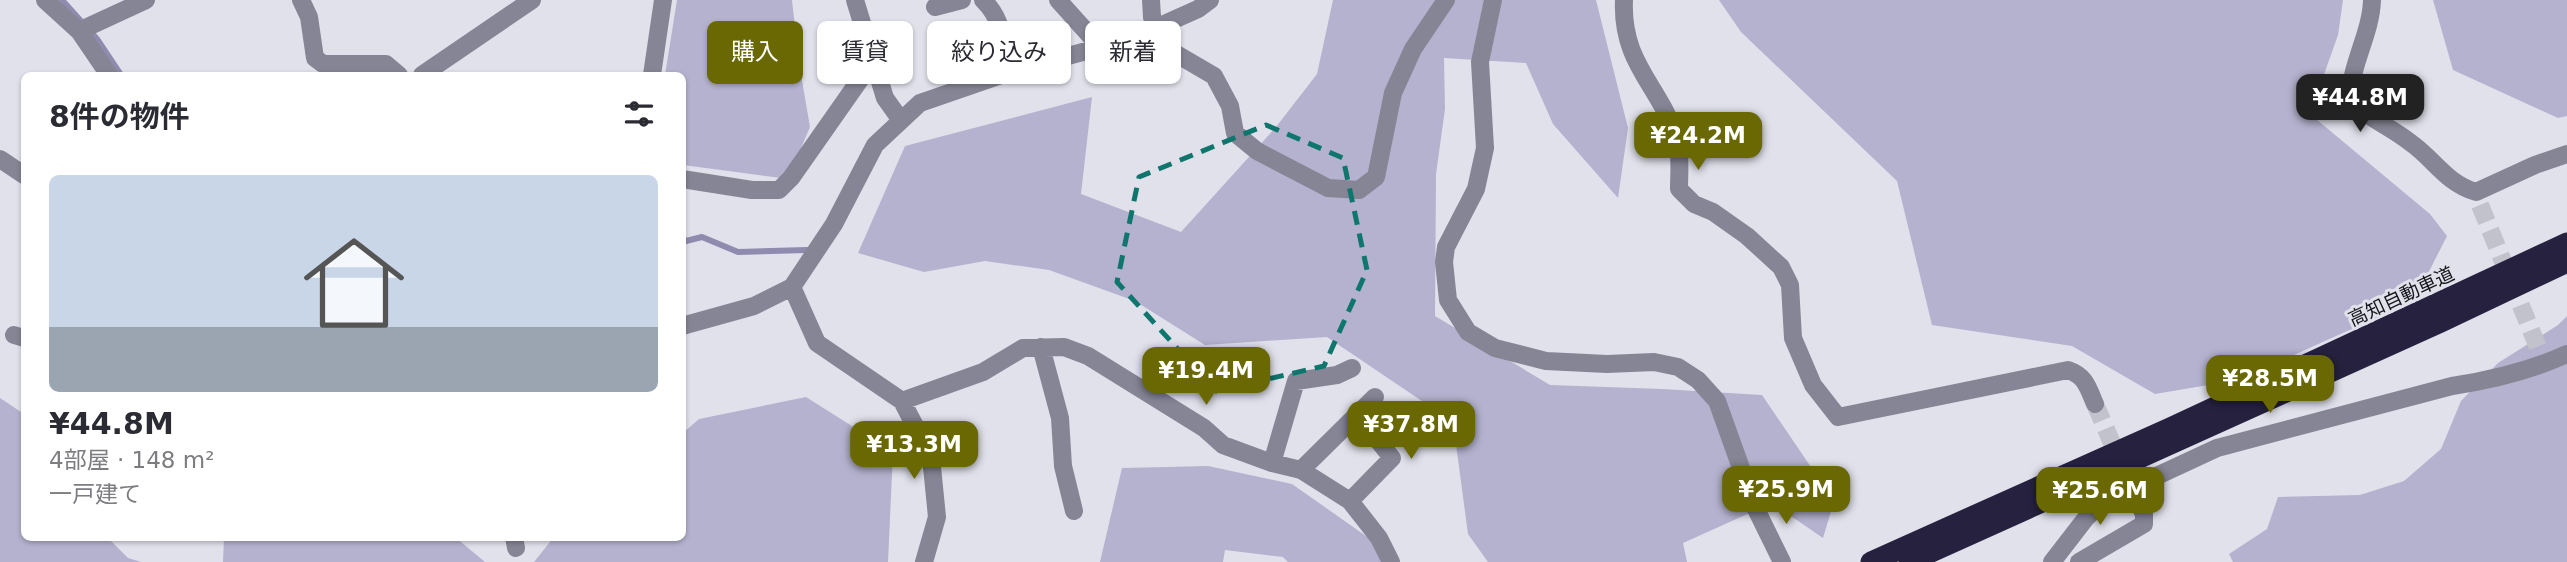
<!DOCTYPE html>
<html lang="ja">
<head>
<meta charset="utf-8">
<style>
	body { margin:0; font-family:"DejaVu Sans","Noto Sans JP",sans-serif; background:#f7f7f7; color:#2b2b33; height:100vh; display:flex; flex-direction:column; font-size:26px; white-space:nowrap }
	* { box-sizing:border-box; margin:0 }
	p { font-size:23px; color:#7c7c81 }
	.icon { flex:none; width:38px; height:38px; fill:none; stroke:currentColor; stroke-width:2; stroke-linecap:round; stroke-linejoin:round }
	.map { position:relative; flex:1; overflow:hidden }
	.sheet { position:absolute; left:21px; top:72px; width:665px; height:469px; display:flex; flex-direction:column; background:#fff; border-radius:10px; box-shadow:0 2px 5px #0004 }
	.sheet>* { flex:none }
	.banner { position:absolute; left:707px; top:21px; width:665px; height:63px; display:flex; gap:14px }
	.price { position:absolute; translate:-50% -60px; padding:0 16px; border-radius:14px; background:#696803; color:#fff; font-size:23px; line-height:46px; filter:drop-shadow(0 2px 4px #0008) }
	.price::after { content:''; position:absolute; left:50%; top:42px; width:21px; height:16px; margin-left:-10px; background:inherit; clip-path:polygon(0 0,100% 0,50% 100%) }
	.price.active { background:#222; color:#fff }
	ul { padding:0; list-style:none }
	li { display:grid; align-content:center; gap:14px; height:371px; padding:0 28px }
	li+li { border-top:2px solid #e1e1e2 }
	li span { display:grid; place-items:center; height:217px; border-radius:10px; color:#555 }
	li>.icon { margin-inline-start:auto }
	span .icon { width:126px; height:126px; fill:#fffc; stroke-width:1 }
	li b { font-size:30px }
	h2 { display:flex; justify-content:space-between; align-items:center; height:84px; padding:0 28px; font-size:30px }
	.pill { padding:0 24px; border-radius:10px; background:#fff; box-shadow:0 2px 5px #0004; font-size:24px; line-height:63px }
	.pill.active { background:#696803; color:#fff }
	.map>svg:first-child { display:block }
</style>
</head>
<body>
<div class="map">
<svg width="2567" height="562" viewBox="0 0 2567 562">
	<rect width="100%" height="100%" fill="#e1e1ec"/>
	<path fill="#b4b2ce" d="M677,0H792L799,63L810,127L788,179L683,165L682,75H665Z
		M1333,0H1596L1628,128L1618,198L1553,124L1526,63L1444,58L1445,109L1436,174L1435,316L1550,385L1662,389L1762,395L1834,501L1823,538L1772,503L1683,543L1687,562H1488L1468,534L1453,422L1327,337L1205,345L1135,301L1049,270L985,261L924,272L858,253L905,146L1092,97L1081,194L1181,232L1276,127L1317,74Z
		M1719,0H2343L2338,35L2310,114L2430,214L2447,236L2414,301L2238,380L2155,394L2072,346L1932,325L1897,181L1741,32Z
		M2433,0H2567V116L2558,118L2453,70Z
		M2567,316V562H2233L2229,554L2267,529L2278,497L2360,495L2404,481L2441,449L2461,401L2498,363L2558,325Z
		M806,397L893,452L888,562H534L554,537H682L683,433L699,419Z
		M0,398L24,414V537H107L128,558L141,562H0Z
		M1208,466L1292,484L1393,555L1395,562H1288L1283,557L1225,550L1223,562H1100L1122,468Z
		M224,537H455L485,562H223Z"/>
	<g fill="none" stroke-linecap="round" stroke-linejoin="round">
		<path stroke="#8f8baf" stroke-width="6" d="M62,0L97,39L121,75
			M682,242L702,237L738,252L807,250"/>
		<path stroke="#c2c2cc" stroke-width="18" stroke-dasharray="18 9" stroke-linecap="butt" d="M2480,205L2539,350
			M2095,404L2136,498"/>
		<path stroke="#868595" stroke-width="18" d="M45,0L79,31L109,75
			M301,0L309,17L315,58L323,64H386L399,75
			M855,0L885,98L900,119
			M983,0C1004,20 1004,46 1007,73
			M1058,0L1102,49
			M1151,0L1152,17
			M1493,0L1480,62L1485,148L1476,189L1446,247L1444,262L1448,300L1468,332L1495,348L1546,361L1607,364L1654,362L1678,367L1698,380L1717,401L1755,507L1782,562
			M1624,0C1621,65 1661,86 1677,140C1681,154 1679,174 1679,189L1694,204L1713,212L1747,236L1781,267L1790,285L1793,338L1813,385L1838,417L2068,370C2086,376 2088,388 2095,404
			M2372,0C2371,34 2350,65 2350,99C2367,118 2391,127 2411,143C2435,160 2446,183 2476,192L2535,165L2567,154
			M935,7L962,0
			M79,31L146,0
			M1159,36L1173,52L1214,76L1230,106L1235,133L1257,151L1328,188L1359,190L1376,177L1393,93L1413,49L1446,0
			M422,75L532,0
			M652,75L663,0
			M0,159L24,175
			M682,179L752,190H779L791,178L873,61
			M792,287L817,343L902,401L983,372L1023,348L1064,347L1088,356L1204,428L1223,445L1272,463L1301,470L1350,501L1379,538L1391,562
			M682,326L754,306L792,287L834,224L875,145L920,103L1007,73L1133,38L1198,9L1210,0
			M14,335L24,338
			M1041,347L1060,418L1063,466L1074,511
			M902,401L931,457L937,517L924,562
			M1272,463L1296,381L1337,375L1352,368
			M1301,470L1375,397
			M1350,501L1392,458L1357,414
			M514,537L516,548
			M2052,562L2086,518L2105,500L2217,448L2452,386C2492,380 2530,371 2567,354
			M2079,562L2144,524V514L2136,498"/>
		<path stroke="#26213e" stroke-width="21" d="M1871,562L2170,428L2567,243
			M1909,562L2441,322L2567,262"/>
		<path stroke="#868595" stroke-width="18" d="M1152,17L1159,36"/>
	</g>
	<path fill="none" stroke="#0f766e" stroke-width="5" stroke-dasharray="14 9" stroke-linejoin="round" d="M1266,125L1343,158L1367,270L1324,366L1216,391L1117,282L1139,177Z"/>
	<g text-anchor="middle" dominant-baseline="central" stroke-width="6" stroke-linejoin="round" paint-order="stroke">
		<g font-size="19" fill="#151519" stroke="#e1e1ec">
			<text transform="translate(2401 296) rotate(-25)">高知自動車道</text>
		</g>
	</g>
</svg>
<b class="price active" style="left:2360px;top:134px">¥44.8M</b>
<b class="price" style="left:1698px;top:172px">¥24.2M</b>
<b class="price" style="left:1206px;top:407px">¥19.4M</b>
<b class="price" style="left:2270px;top:415px">¥28.5M</b>
<b class="price" style="left:1411px;top:461px">¥37.8M</b>
<b class="price" style="left:914px;top:481px">¥13.3M</b>
<b class="price" style="left:1786px;top:526px">¥25.9M</b>
<b class="price" style="left:2100px;top:527px">¥25.6M</b>
<div class="banner">
<a class="pill active">購入</a>
<a class="pill">賃貸</a>
<a class="pill">絞り込み</a>
<a class="pill">新着</a>
</div>
<section class="sheet">
<h2>8件の物件<svg class="icon" aria-label="filters" viewBox="0 0 24 24"><path d="M4 7h16M4 17h16"/><circle cx="9" cy="7" r="2"/><circle cx="15" cy="17" r="2"/></svg></h2>
<ul>
<li><span style="background:linear-gradient(#c9d6e8 70%,#9aa5b1 0)"><svg class="icon" aria-label="home" viewBox="0 0 24 24"><path d="M3 11l9-7 9 7M6 9v11h12V9"/></svg></span><div><b>¥44.8M</b><p>4部屋 · 148 m²</p><p>一戸建て</p></div></li>
</ul>
</section>
</div>
</body>
</html>
